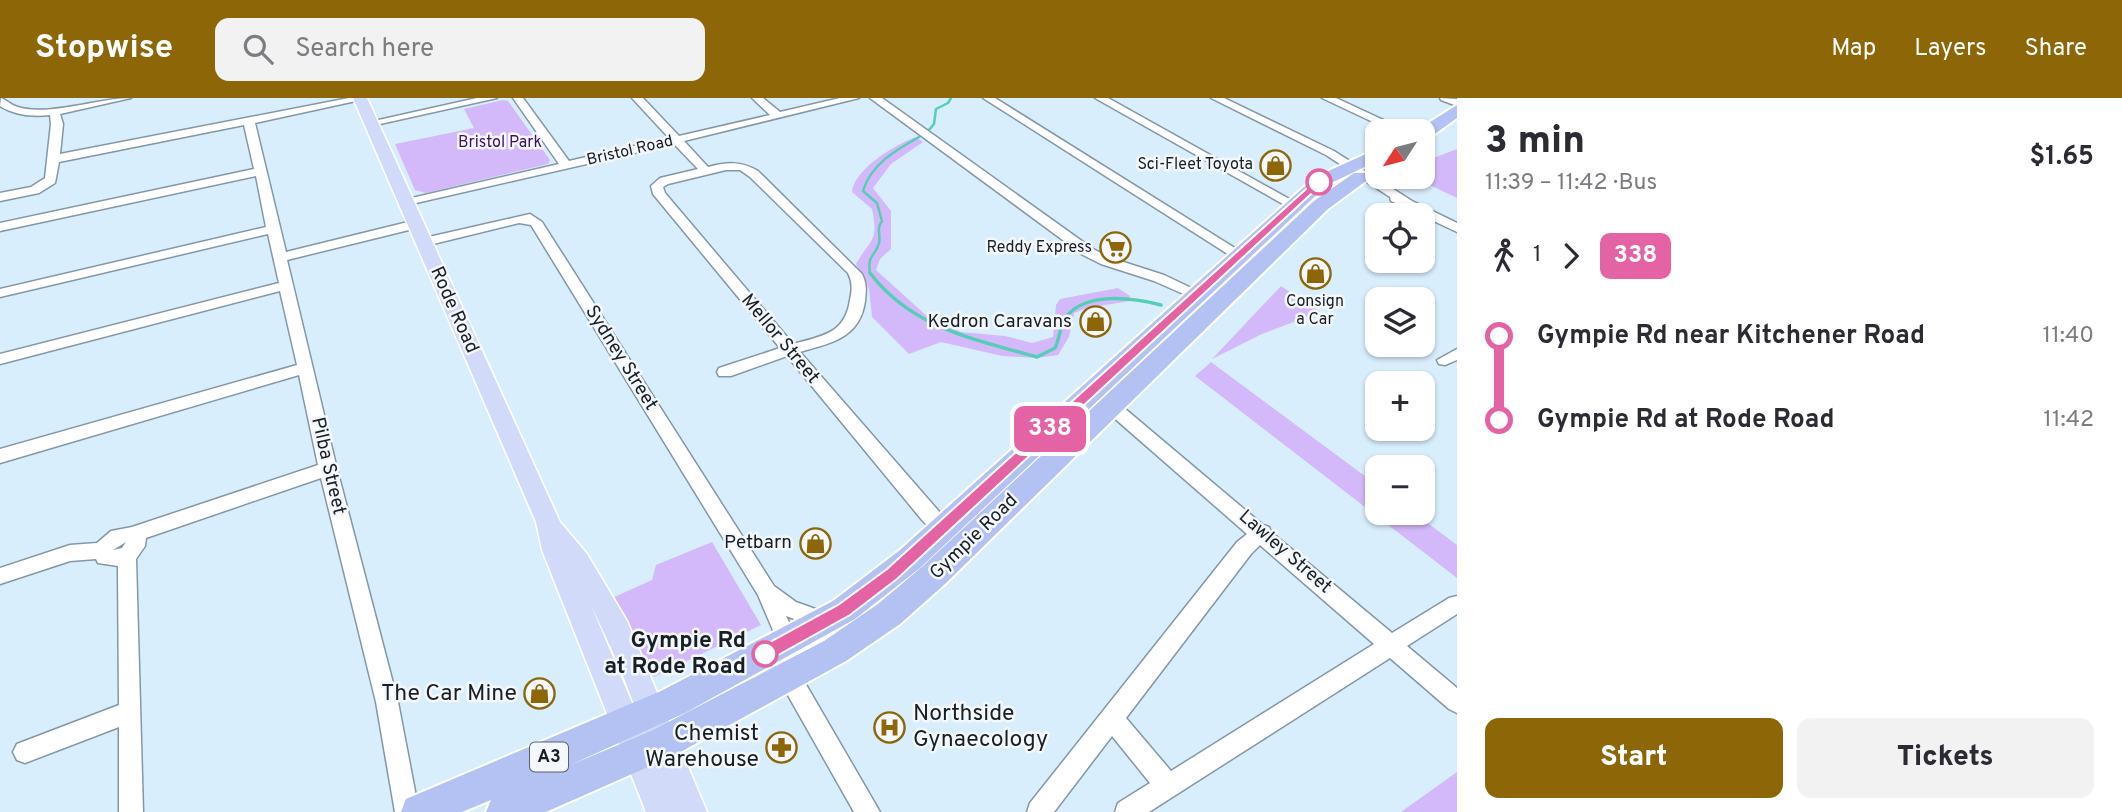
<!DOCTYPE html>
<meta charset="utf-8">
<style>
body{margin:0;font-family:Overpass,sans-serif;background:#f2f2f3;color:#2b2b33;height:100vh;display:flex;flex-direction:column;font-size:26px;white-space:nowrap}
*{box-sizing:border-box;margin:0}
p{font-size:23px;color:#7c7c81}
.icon{flex:none;width:38px;height:38px;fill:none;stroke:currentColor;stroke-width:2;stroke-linecap:round;stroke-linejoin:round}
.map{position:relative;flex:1;overflow:hidden}
.drawer{display:flex;flex-direction:column;background:#fff;width:665px}
.drawer>*{flex:none}
.badge{padding:0 14px;border-radius:10px;font-size:24px;line-height:46px}
.needle{width:46px;rotate:234deg}
.fabs{position:absolute;left:1365px;top:21px;display:grid;gap:14px}
.fabs a{display:grid;place-items:center;width:70px;height:70px;border-radius:14px;background:#fff;box-shadow:0 2px 5px #0004;font-size:35px}
.map>.badge{position:absolute;translate:-50% -50%;box-shadow:0 0 0 4px #fff}
.legs{display:flex;align-items:center;gap:10px;height:77px;padding:0 28px;font-size:23px}
.legs p{margin-inline-start:auto}
.summary{display:flex;align-items:center;justify-content:space-between;height:119px;padding:0 28px}
h1{font-size:38px;font-weight:800;line-height:52px}
.cta{display:flex;gap:14px;margin-top:auto;padding:14px 28px}
.cta a{flex:1;height:80px;border-radius:14px;background:#8c6607;color:#fff;font-size:28px;font-weight:800;line-height:80px;text-align:center}
.cta a+a{background:#f2f2f3;color:#2b2b33}
ul{padding:0 28px;list-style:none}
li{display:flex;align-items:center;gap:24px;height:84px;font-size:26px}
li i{display:grid;place-items:center;width:10px;height:100%;margin:0 9px;background:currentColor}
li i::after{content:'';width:18px;height:18px;margin:-9px;border:5px solid;border-radius:50%;background:#fff}
li p{margin-inline-start:auto}
li:first-child i{background:linear-gradient(#0000 50%,currentColor 0)}
li:last-child i{background:linear-gradient(currentColor 50%,#0000 0)}
header{display:flex;align-items:center;gap:42px;box-sizing:border-box;height:98px;padding:0 35px;background:#8c6607;color:#fff}
header strong{font-size:33px}
nav{display:flex;gap:38px;margin-inline-start:auto;font-size:24px}
.search{width:490px;height:63px;background:#f2f2f3;display:flex;align-items:center;gap:18px;box-sizing:border-box;padding:0 24px;border-radius:14px;color:#7c7c81;font-size:26px}
main{display:flex;flex:1;min-height:0}
.map>svg:first-child{display:block}
</style>
<header>
<strong>Stopwise</strong>
<div class="search"><svg class="icon" aria-label="search" viewBox="0 0 24 24"><circle cx="10" cy="10" r="6"/><path d="M15 15l6 6"/></svg>Search here</div>
<nav><a>Map</a><a>Layers</a><a>Share</a></nav>
</header>
<main>
<div class="map">
<svg width="1457" height="714" viewBox="0 0 1457 714">
<rect width="100%" height="100%" fill="#d9eefd"/>
<g fill="#d4b9fa">
<polygon points="503,2 508,3 550,62 548,66 426,95 415,92 395,46 474,30 464,11"/>
<path d="M916,39L923,44L891,66L873,90L891,113V151L880,161L876,172L928,219L961,234L1005,238L1032,245L1053,239L1056,207L1060,201L1118,190L1130,198V203L1087,210L1074,215L1069,239L1058,257L1037,260L1002,258L941,244L909,256L872,219L869,191L856,166C871,140 879,144 872,111L852,94C854,71 896,46 916,39Z"/>
<polygon points="1457,51 1457,100 1413,79 1423,79 1423,64"/>
<polygon points="1281,188 1320,214 1262,236 1212,261"/>
<polygon points="1211,264 1377,387 1377,415 1414,415 1457,447 1457,480 1195,278"/>
<polygon points="712,444 761,527 654,579 612,500 652,482 656,467"/>
<polygon points="1457,674 1457,714 1401,714"/>
</g>
<g fill="none" stroke-linecap="round" stroke-linejoin="round">
<g stroke="#56ceb5" stroke-width="2.5">
<polyline points="928,33 934,26 936,11 948,5 951,0"/>
<path d="M870,176C867,155 875,160 879,145C881,136 876,131 882,123L877,105L863,93C871,66 896,52 919,39"/>
</g>
<path stroke="#56ceb5" stroke-width="3.5" d="M870,175C912,230 973,241 1037,259L1055,250C1060,240 1060,227 1066,219C1086,193 1134,200 1161,207"/>
<defs>
<g id="minor">
<path d="M1,0C6,2 10,6 15,8C45,20 98,0 131,0L60,16L63,26L60,56L349,0L365,1L255,25L286,154L416,122L423,126L421,129L287,162L337,371L398,604L419,714H395L376,604L321,380L146,440L145,448L136,461L143,714H119V629L25,665L17,662L13,654L17,646L119,607L118,472V468L98,465L96,461L70,463L0,486V470L70,447L97,445L111,433L132,429L318,367L299,277L0,365V351L297,267L280,193L0,266V256L279,185L268,136L0,199V191L266,129L256,78L0,133V125L254,71L244,27L59,64L55,85L39,95L0,103V95L31,89L45,80L51,26L50,17C33,19 14,17 0,8ZM126,444L122,450L113,452Z"/>
<polygon points="477,0 497,0 371,28 365,25"/>
<path d="M513,0H523L569,63L669,40L632,0H643L679,38L770,17L752,0H763L780,14L840,0H859L684,43L708,69C727,64 741,63 758,73L862,176C867,186 866,193 865,203C860,240 831,245 800,254L949,425L951,430L949,435C936,440 931,431 922,422L787,258L731,278H719L717,274L719,270L780,250L653,96L651,88L660,80L698,71L674,46L403,108V102L559,66ZM726,72H740L750,79L848,175C853,185 852,192 850,202C845,236 822,238 793,246L665,95L663,89L668,86Z"/>
<polygon points="870,0 882,0 1093,151 1111,160 1164,177 1225,206 1223,209 1213,209 1154,183 1101,166 1083,157"/>
<polygon points="983,0 995,0 1246,157 1239,161 1234,160"/>
<polygon points="1095,0 1108,0 1300,107 1294,111 1290,110"/>
<polygon points="1211,0 1224,0 1334,53 1412,103 1457,125 1457,134 1391,103 1390,99 1326,57"/>
<polygon points="1322,0 1336,0 1407,33 1392,33"/>
<polygon points="1440,0 1457,1 1457,8 1441,2"/>
<polygon points="530,116 542,124 774,488 796,504 832,517 835,523 832,529 825,532 786,518 799,544 795,551 788,553 781,551 758,497 531,127 519,125 425,148 418,144 420,141"/>
<polygon points="1457,251 1457,262 1445,267 1439,266 1437,262"/>
<path d="M1111,302L1117,304L1263,427L1269,429L1271,434L1392,535L1449,500L1457,498V516L1407,548L1457,590V615L1449,611L1390,560L1149,714H1115L1118,705L1150,685L1112,638L1054,714H1027L1030,705L1237,444L1247,436L1105,312L1103,308ZM1260,447L1374,546L1171,673L1126,620L1251,456Z"/>
<polygon points="789,568 797,571 880,714 854,714 781,585 778,578 781,571"/>
</g>
<path id="major" d="M353,0H367L560,424L587,456L627,523L707,714H646L542,452L536,424ZM590,505L619,567L648,643Z"/>
<g id="highway">
<polygon points="1457,7 1457,20 1429,40 1423,41 1423,33 1416,33"/>
<polygon points="1377,51 1377,63 1327,87 920,470 855,521 685,615 568,668 651,633 824,543 878,506 923,468 1314,103 1354,75 1366,75 1369,79 1366,83 1328,111 945,486 900,526 846,563 675,657 546,714 486,714 491,702 462,714 401,714 406,701 661,593 833,503 900,452 1315,79"/>
</g>
</defs>
<use href="#minor" stroke="#8497a5" stroke-width="3"/>
<use href="#major" stroke="#fff" stroke-width="3"/>
<use href="#highway" stroke="#fff" stroke-width="4"/>
<use href="#minor" fill="#fff" fill-rule="evenodd"/>
<use href="#major" fill="#d1daf8" fill-rule="evenodd"/>
<use href="#highway" fill="#b3c1f3" fill-rule="evenodd"/>
</g>
<polygon fill="#e463a4" stroke="#fff" stroke-width="2" points="1316,82 1324,84 897,481 850,517 771,561 765,563 759,561 757,556 759,550 838,507 887,471"/>
<defs>
<symbol id="shop-ring" viewBox="-11 -11 22 22"><circle r="9.5" fill="#f4f8fc" stroke="#8c6607" stroke-width="1.5"/><path d="M-5-2.5h2.3a2.7 3.5 0 0 1 5.4 0H5L5.5 6h-11ZM-1.5-2.5h3a1.5 2.3 0 0 0-3 0Z" fill="#8c6607"/></symbol>
<symbol id="supermarket-ring" viewBox="-11 -11 22 22"><circle r="9.5" fill="#f4f8fc" stroke="#8c6607" stroke-width="1.5"/><path d="M-6-5.5h2.5l.6 2H6L4.5 2H-2.5L-4.4-4H-6ZM-1.5 3.2a1.3 1.3 0 1 0 .1 0ZM3 3.2a1.3 1.3 0 1 0 .1 0Z" fill="#8c6607"/></symbol>
<symbol id="hospital-ring" viewBox="-11 -11 22 22"><circle r="9.5" fill="#f4f8fc" stroke="#8c6607" stroke-width="1.5"/><path d="M-5-5h3v3.5h4V-5h3V5h-3V1.5h-4V5h-3Z" fill="#8c6607"/></symbol>
<symbol id="pharmacy-ring" viewBox="-11 -11 22 22"><circle r="9.5" fill="#f4f8fc" stroke="#8c6607" stroke-width="1.5"/><path d="M-2-6h4v4h4v4h-4v4h-4v-4h-4v-4h4Z" fill="#8c6607"/></symbol>
</defs>
<g fill-rule="evenodd">
<use href="#shop-ring" x="1258" y="50" width="35" height="35"/>
<use href="#supermarket-ring" x="1098" y="132" width="35" height="35"/>
<use href="#shop-ring" x="1298" y="158" width="35" height="35"/>
<use href="#shop-ring" x="1078" y="206" width="35" height="35"/>
<use href="#shop-ring" x="798" y="428" width="35" height="35"/>
<use href="#shop-ring" x="522" y="578" width="35" height="35"/>
<use href="#hospital-ring" x="872" y="612" width="35" height="35"/>
<use href="#pharmacy-ring" x="764" y="632" width="35" height="35"/>
</g>
<g fill="#fff" stroke="#e463a4" stroke-width="3.5">
<circle cx="1319" cy="84" r="12"/>
<circle cx="765" cy="556" r="12"/>
</g>
<g text-anchor="middle" dominant-baseline="central" stroke-width="5" stroke-linejoin="round" paint-order="stroke">
<g font-size="16" fill="#400e6a" stroke="#f4f8fc">
<text x="500" y="45">Bristol Park</text>
</g>
<g font-size="16" fill="#181f25" stroke="#f4f8fc">
<text transform="translate(630 53) rotate(-13)">Bristol Road</text>
</g>
<g font-size="16" fill="#181f25" stroke="#f4f8fc" text-anchor="end">
<text x="1253" y="67">Sci-Fleet Toyota</text>
<text x="1092" y="150">Reddy Express</text>
<text x="1315" y="204" text-anchor="middle">Consign<tspan x="1315" dy="18">a Car</tspan></text>
</g>
<rect fill="#f4f8fc" stroke="#5a6066" stroke-width="2" x="530" y="644.5" width="38" height="29" rx="5"/>
<g font-size="18" font-weight="bold" fill="#181f25">
<text x="549" y="659">A3</text>
</g>
<g font-size="19" fill="#181f25" stroke="#f4f8fc">
<text transform="translate(454 212) rotate(66)">Rode Road</text>
<text transform="translate(780 241) rotate(50)">Mellor Street</text>
<text transform="translate(621 260) rotate(58)">Sydney Street</text>
<text transform="translate(328 368) rotate(77)">Pilba Street</text>
<text transform="translate(974 439) rotate(-44)">Gympie Road</text>
<text transform="translate(1285 454) rotate(41)">Lawley Street</text>
</g>
<g font-size="19" fill="#181f25" stroke="#f4f8fc" text-anchor="end">
<text x="1072" y="224">Kedron Caravans</text>
<text x="792" y="445">Petbarn</text>
</g>
<g font-size="23" font-weight="bold" fill="#181f25" stroke="#f4f8fc" text-anchor="end">
<text x="746" y="543">Gympie Rd<tspan x="746" dy="26">at Rode Road</tspan></text>
</g>
<g font-size="23" fill="#181f25" stroke="#f4f8fc" text-anchor="end">
<text x="517" y="596">The Car Mine</text>
<text x="913" y="616" text-anchor="start">Northside<tspan x="913" dy="26">Gynaecology</tspan></text>
<text x="759" y="636">Chemist<tspan x="759" dy="26">Warehouse</tspan></text>
</g>
</g>
</svg>
<div class="fabs">
<a><svg class="needle" viewBox="-14 -14 28 28"><path d="M0-13l5 13h-10z" fill="#e53935"/><path d="M0 13l5-13h-10z" fill="#7c7c81"/></svg></a>
<a><svg class="icon" aria-label="locate" viewBox="0 0 24 24"><circle cx="12" cy="12" r="6"/><path d="M12 2v4M12 18v4M2 12h4M18 12h4"/></svg></a>
<a><svg class="icon" aria-label="layers" viewBox="0 0 24 24"><path d="M12 4l9 5-9 5-9-5zM3 14l9 5 9-5"/></svg></a>
<a>+</a>
<a>−</a>
</div>
<b class="badge" style="left:1050px;top:331px;background:#e463a4;color:#fff">338</b>
</div>
<section class="drawer">
<div class="summary"><div><h1>3 min</h1><p>11:39 – 11:42 · Bus</p></div><b>$1.65</b></div>
<div class="legs"><svg class="icon" aria-label="walk" viewBox="0 0 24 24"><circle cx="13" cy="4" r="2"/><path d="M13 8l-2 6 4 7M11 14l-3 7M7 12l3-4h3l4 4"/></svg>1<svg class="icon" aria-label="forward" viewBox="0 0 24 24"><path d="M9 5l7 7-7 7"/></svg><b class="badge" style="background:#e463a4;color:#fff">338</b></div>
<ul>
<li><i style="color:#e463a4"></i><b>Gympie Rd near Kitchener Road</b><p>11:40</p></li>
<li><i style="color:#e463a4"></i><b>Gympie Rd at Rode Road</b><p>11:42</p></li>
</ul>
<div class="cta"><a>Start</a><a>Tickets</a></div>
</section>
</main>
